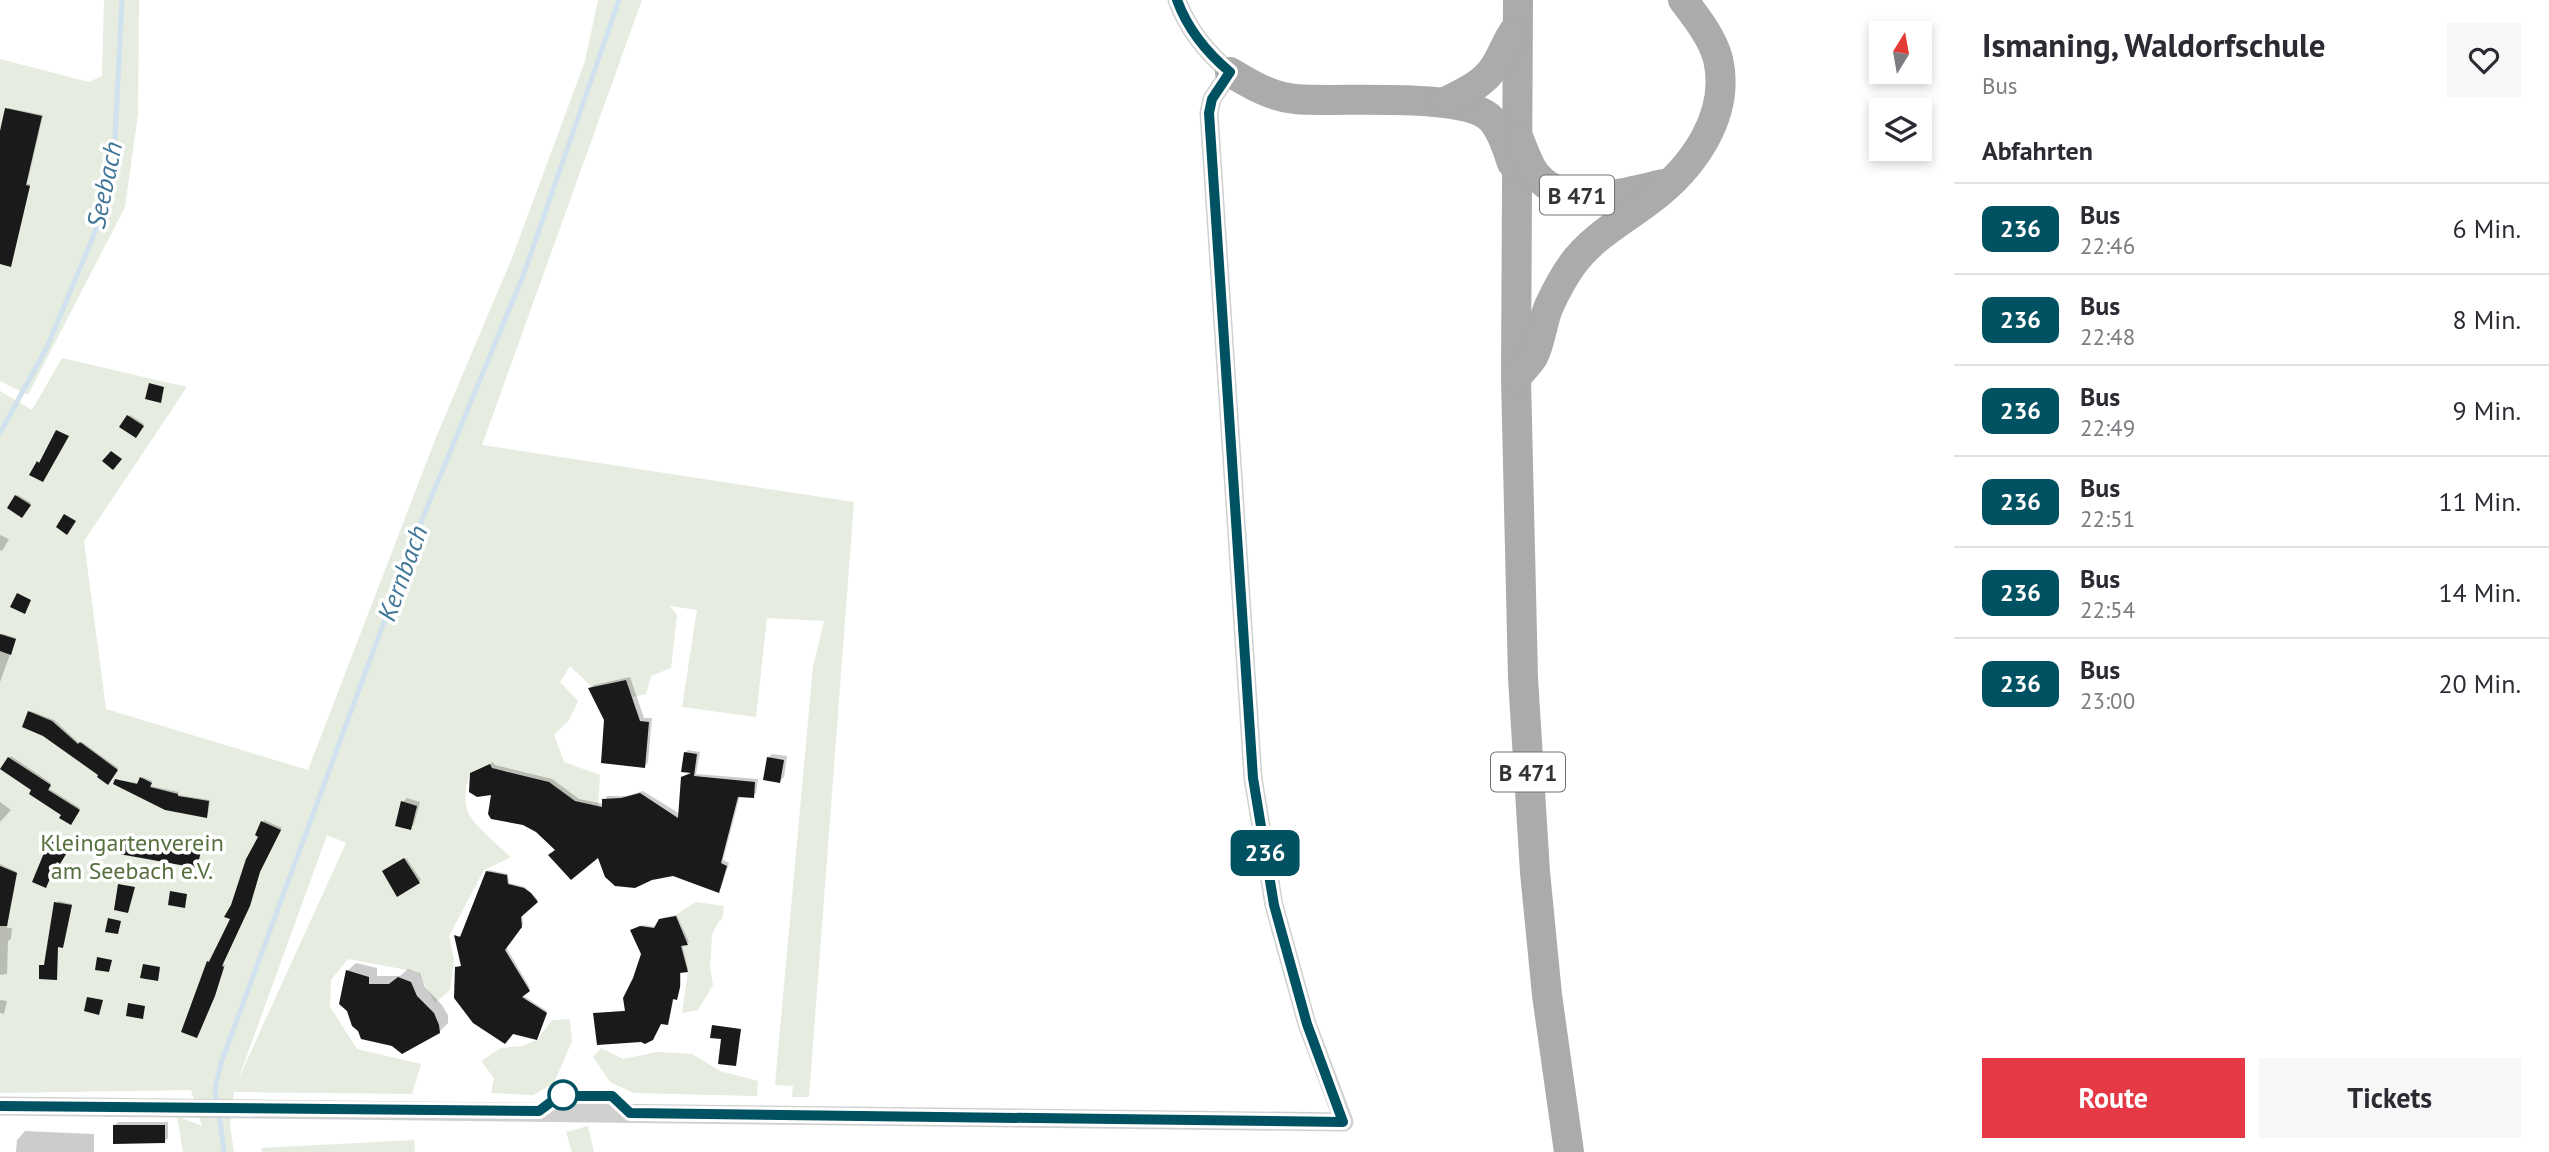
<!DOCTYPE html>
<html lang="de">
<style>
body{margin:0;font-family:"PT Sans",sans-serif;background:#f7f7f7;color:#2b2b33;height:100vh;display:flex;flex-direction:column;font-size:26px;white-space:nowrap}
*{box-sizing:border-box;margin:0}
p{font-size:23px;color:#7c7c81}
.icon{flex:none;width:38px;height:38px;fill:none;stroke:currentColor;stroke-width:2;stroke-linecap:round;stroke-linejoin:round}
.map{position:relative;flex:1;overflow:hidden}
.sheet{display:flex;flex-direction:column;background:#fff;width:595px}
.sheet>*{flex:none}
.badge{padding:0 14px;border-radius:10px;font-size:24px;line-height:46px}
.needle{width:46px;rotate:11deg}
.buttons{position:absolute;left:1869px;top:21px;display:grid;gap:14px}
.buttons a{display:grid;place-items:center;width:63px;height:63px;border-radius:0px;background:#fff;box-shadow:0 4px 10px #0003;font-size:35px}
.map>.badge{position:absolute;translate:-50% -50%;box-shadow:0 0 0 4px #fff}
h2{padding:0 28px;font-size:26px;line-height:63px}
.round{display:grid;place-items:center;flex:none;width:74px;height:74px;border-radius:0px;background:#f7f7f7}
.overview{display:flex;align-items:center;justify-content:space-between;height:119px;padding:0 28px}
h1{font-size:33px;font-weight:600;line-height:52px}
.action{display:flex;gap:14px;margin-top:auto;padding:14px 28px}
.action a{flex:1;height:80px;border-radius:0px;background:#e63946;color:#fff;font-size:28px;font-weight:600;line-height:80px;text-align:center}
.action a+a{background:#f7f7f7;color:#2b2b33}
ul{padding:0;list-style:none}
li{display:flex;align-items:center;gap:21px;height:91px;padding:0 28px;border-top:2px solid #e1e1e2}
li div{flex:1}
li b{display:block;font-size:26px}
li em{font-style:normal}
li .badge{min-width:77px;font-weight:700;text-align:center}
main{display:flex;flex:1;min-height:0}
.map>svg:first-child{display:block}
</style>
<main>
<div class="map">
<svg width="1954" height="1152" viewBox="0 0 1954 1152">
<rect width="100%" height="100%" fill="#fff"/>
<g fill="#e6ecdf" fill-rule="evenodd">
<polygon points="104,0 139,0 138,114 125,207 28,395 0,381 0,59 89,82 102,76"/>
<path d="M598,0H642L482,445L854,502L809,1097H792L793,1086L775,1085L813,667L824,621L767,618L756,717L682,707L697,610L670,606L677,615L671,668L651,676L646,694L632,697L626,680L592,687L570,666L560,682L578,701L569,720L554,735L564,762L600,775L598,806L575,801L549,782L504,770L499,782L490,764L470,773C466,784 463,801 468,812C474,826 500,847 511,857L484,870L449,936L454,960L450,990L435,1003L418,972L348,959L331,980L330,1007L357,1049L421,1064L412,1094L234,1092L230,1126L234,1152H183L177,1116L202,1126L191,1090L0,1093V391L32,410L62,358L187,387L84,541L106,709L308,770L437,435L512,258L585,61ZM327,835L346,843L238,1080Z"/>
<polygon points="696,902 724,906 722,919 718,922 712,935 710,967 713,985 698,1010 682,1013 688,972 681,946 688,944 677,914"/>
<polygon points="570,1019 572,1041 554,1083 533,1095 491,1093 494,1078 481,1061 501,1048 522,1046 537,1040 552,1020"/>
<polygon points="601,1048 623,1059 657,1052 692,1054 720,1071 758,1081 757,1096 634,1093 610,1082 593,1057"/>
<polygon points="588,1126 594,1152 572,1152 566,1132"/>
<polygon points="414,1140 415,1152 262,1152 261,1148"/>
</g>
<g fill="#0003">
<polygon points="8,108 43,115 27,184 30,184 11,265 0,262 0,135"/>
<polygon points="130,415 144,424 136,436 121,427"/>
<polygon points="18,495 31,503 24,514 16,496"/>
<polygon points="0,535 9,539 2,551 0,550"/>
<polygon points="3,634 16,638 0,682 0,642"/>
<polygon points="630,677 644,718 652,718 648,762 645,766 605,719 590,688 594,685"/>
<polygon points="31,711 54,720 80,744 82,742 118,768 108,782 30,712"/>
<polygon points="688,750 700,752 696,774 758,779 756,793 753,796 740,795 723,860 729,863 721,888 718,891 674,874 599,855 557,849 471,774 493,762 495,765 552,779 579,799 604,804 607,796 626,796 643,791 680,814 682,778 693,771 685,753"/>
<polygon points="772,754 787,756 784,777 780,781 768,758"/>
<polygon points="11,756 51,783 48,788 80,808 72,822 34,789 2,768"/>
<polygon points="143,777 152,781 150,786 179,792 178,795 210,800 208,814 206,816 117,780 139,783"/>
<polygon points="407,798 420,802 414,824 410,828 403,802"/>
<polygon points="0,802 11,810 0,822"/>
<polygon points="264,820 282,828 261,868 251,902 223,964 225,965 216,992 199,1034 208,962 232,918"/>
<polygon points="125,837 201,850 198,864 197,866 123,839"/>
<polygon points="55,840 68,849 61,860 57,860"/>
<polygon points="406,858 421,880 398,894 386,870"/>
<polygon points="0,864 17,872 10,902 0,901"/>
<polygon points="489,870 508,874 509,883 525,887 538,900 522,914 523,924 506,947 530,988 522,995 547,1011 538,1037 456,968 463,966 456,936 463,936"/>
<polygon points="58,901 72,904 64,944 58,945 56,978 41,966 46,964"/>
<polygon points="10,909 7,928 12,928 11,939 8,941 7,974 0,975 0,910"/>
<polygon points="677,915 689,942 682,944 688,969 681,971 681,984 678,997 674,997 669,1021 595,1014 626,1010 642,954 634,929 643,925 656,927 662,918"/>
<polygon points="356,963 377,968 377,976 400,976 408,969 420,973 425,987 442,1005 448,1015 448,1023 439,1032 347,971"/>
<polygon points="0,1000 7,1001 4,1014 0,1013"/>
<polygon points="118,1122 168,1122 168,1138 164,1142 114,1126"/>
<polygon points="25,1131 94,1134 94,1152 16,1152 17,1140"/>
</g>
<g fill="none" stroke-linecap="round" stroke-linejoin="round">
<g stroke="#cfe2ee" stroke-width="5">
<polyline points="0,433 47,347 103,213 100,184 115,139 122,0"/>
<polyline points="217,1104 215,1089 221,1063 421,522 523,276 619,0"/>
<polyline points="219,1113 224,1152"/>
</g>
</g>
<g fill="#1a1a1a">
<polygon points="5,108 42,116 26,185 30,186 11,267 0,264 0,131"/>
<polygon points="149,383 164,387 161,403 145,399"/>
<polygon points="127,415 144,426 136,438 119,427"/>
<polygon points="56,430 69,436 43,482 29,475 37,461 39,463"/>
<polygon points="111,451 122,459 113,470 102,461"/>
<polygon points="15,495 31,505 22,518 7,508"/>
<polygon points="64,514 76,521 67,535 56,527"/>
<polygon points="17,593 31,600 25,614 10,607"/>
<polygon points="0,634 16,639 11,655 0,651"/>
<polygon points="626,680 640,721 649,722 645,768 601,763 604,720 588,688"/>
<polygon points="28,711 52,721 78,744 80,742 118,770 108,785 97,777 98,775 43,736 22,727"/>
<polygon points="684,752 697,754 694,776 755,782 754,798 738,797 721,863 727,866 719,893 673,876 652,880 635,888 615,886 605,877 598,858 571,880 548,855 555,850 536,832 523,825 491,819 488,814 491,795 477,797 469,792 470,773 490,764 492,768 549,782 575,801 602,807 602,799 621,798 640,793 678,818 681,777 691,773 681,772"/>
<polygon points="8,757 51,785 48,790 80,810 71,825 59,818 61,815 29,794 31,790 0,769"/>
<polygon points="767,757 784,760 780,783 763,780"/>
<polygon points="140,777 152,783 150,787 178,794 178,796 209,801 207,818 165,810 113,784 115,779 137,784"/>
<polygon points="401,801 417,806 411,830 395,826"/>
<polygon points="261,821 281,830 260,872 250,906 222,966 224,967 215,996 197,1038 181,1032 207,961 209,962 230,919 224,917 231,905 246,859 258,837 255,835"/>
<polygon points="122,838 201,851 197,868 119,854"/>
<polygon points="52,841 68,851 60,864 57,862 46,888 32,882 44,853"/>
<polygon points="404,858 420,883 397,897 382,871"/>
<polygon points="0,866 17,873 7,926 0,926"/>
<polygon points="486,871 507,875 508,884 524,888 531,893 538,902 521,917 522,927 505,950 530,991 522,997 547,1013 537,1040 513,1034 505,1044 473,1023 454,998 455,967 461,966 454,935 460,937"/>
<polygon points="118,884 135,887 128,913 114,910"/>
<polygon points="170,891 187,894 185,908 168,905"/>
<polygon points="54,902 72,905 63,948 58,947 57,980 39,979 39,965 44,965"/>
<polygon points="676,916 688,945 681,946 688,972 680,973 680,987 677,1000 673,999 668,1025 661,1024 653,1040 645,1044 641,1042 597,1045 593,1013 625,1011 623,998 633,978 641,954 630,930 640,926 654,928 659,919"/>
<polygon points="108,918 121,921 118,934 105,932"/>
<polygon points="97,957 112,960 109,972 95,970"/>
<polygon points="143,964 160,967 158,981 140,978"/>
<polygon points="346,970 369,977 369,984 389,984 398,977 411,982 417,996 434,1013 439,1025 440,1033 402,1054 392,1046 361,1039 358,1031 352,1026 347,1011 339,1004"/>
<polygon points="87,997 103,1000 99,1015 84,1011"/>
<polygon points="128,1003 145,1006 143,1019 126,1016"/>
<polygon points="712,1025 741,1029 736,1066 718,1064 721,1039 710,1038"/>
<polygon points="113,1125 165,1125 165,1143 113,1144"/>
</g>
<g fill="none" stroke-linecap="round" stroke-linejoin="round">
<path stroke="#d0d0d0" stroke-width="19" d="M0,1106L1344,1122L1307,1024L1274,905L1253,778L1209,113L1212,99L1230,72C1206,52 1188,30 1177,0"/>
<g stroke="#ababab" stroke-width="30">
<polyline points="1518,0 1516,378 1523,678 1535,872 1547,995 1569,1152"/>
<path d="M1230,72C1250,84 1271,97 1295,99C1335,103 1466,91 1491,119C1502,130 1507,149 1512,163"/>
<path d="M1445,102C1463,93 1484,84 1495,66C1503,54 1506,42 1514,31"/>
<path d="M1519,139C1523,149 1527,160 1532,169C1559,212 1623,194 1663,184"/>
<path d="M1516,378C1521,371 1528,365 1533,357C1541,342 1542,322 1549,306C1555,293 1564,276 1572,265C1592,237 1624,220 1650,200C1693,168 1731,115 1718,59C1712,37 1696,17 1683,0"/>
</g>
</g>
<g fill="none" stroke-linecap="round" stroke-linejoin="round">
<defs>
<path id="line" d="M0,1106L539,1111L559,1096H612L630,1113L1343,1122L1307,1024L1274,905L1253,778L1209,113L1212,99L1230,72C1206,52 1188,30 1177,0"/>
</defs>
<use href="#line" stroke="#fff" stroke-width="16"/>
<use href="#line" stroke="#005262" stroke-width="10"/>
</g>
<circle fill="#fff" stroke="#005262" stroke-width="3.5" cx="563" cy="1095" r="14"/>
<g text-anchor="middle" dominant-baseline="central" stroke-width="7" stroke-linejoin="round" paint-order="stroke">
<g fill="#fff" stroke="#707070" stroke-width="2">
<rect x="1540" y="175.5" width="74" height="39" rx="5"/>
<rect x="1491" y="752.5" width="74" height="39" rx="5"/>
</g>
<g font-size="23" font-weight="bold" fill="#333">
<text x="1577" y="195">B 471</text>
<text x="1528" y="772">B 471</text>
</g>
<g font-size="24" fill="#56703f" stroke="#fff">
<text x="132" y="842">Kleingartenverein<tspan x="132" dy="28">am Seebach e.V.</tspan></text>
</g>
<g font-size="26" font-style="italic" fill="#3f7597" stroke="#fff">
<text transform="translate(104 185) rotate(-78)">Seebach</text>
<text transform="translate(402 573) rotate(-70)">Kernbach</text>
</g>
</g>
</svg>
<div class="buttons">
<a><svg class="needle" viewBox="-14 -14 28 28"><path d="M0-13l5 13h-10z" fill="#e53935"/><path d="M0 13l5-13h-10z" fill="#7c7c81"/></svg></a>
<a><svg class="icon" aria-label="layers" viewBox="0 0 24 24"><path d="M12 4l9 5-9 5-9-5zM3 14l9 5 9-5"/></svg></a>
</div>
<b class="badge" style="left:1265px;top:853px;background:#005262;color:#fff">236</b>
</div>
<section class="sheet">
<div class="overview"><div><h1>Ismaning, Waldorfschule</h1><p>Bus</p></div><a class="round"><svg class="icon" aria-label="heart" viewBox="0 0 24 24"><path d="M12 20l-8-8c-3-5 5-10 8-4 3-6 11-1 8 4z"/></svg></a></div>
<h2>Abfahrten</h2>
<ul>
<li><span class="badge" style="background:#005262;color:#fff">236</span><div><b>Bus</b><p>22:46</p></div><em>6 Min.</em></li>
<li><span class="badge" style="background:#005262;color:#fff">236</span><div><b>Bus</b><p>22:48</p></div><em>8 Min.</em></li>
<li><span class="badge" style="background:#005262;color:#fff">236</span><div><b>Bus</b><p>22:49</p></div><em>9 Min.</em></li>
<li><span class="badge" style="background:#005262;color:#fff">236</span><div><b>Bus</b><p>22:51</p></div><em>11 Min.</em></li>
<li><span class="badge" style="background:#005262;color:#fff">236</span><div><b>Bus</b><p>22:54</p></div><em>14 Min.</em></li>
<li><span class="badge" style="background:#005262;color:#fff">236</span><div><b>Bus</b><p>23:00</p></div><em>20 Min.</em></li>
</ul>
<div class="action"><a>Route</a><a>Tickets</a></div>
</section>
</main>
